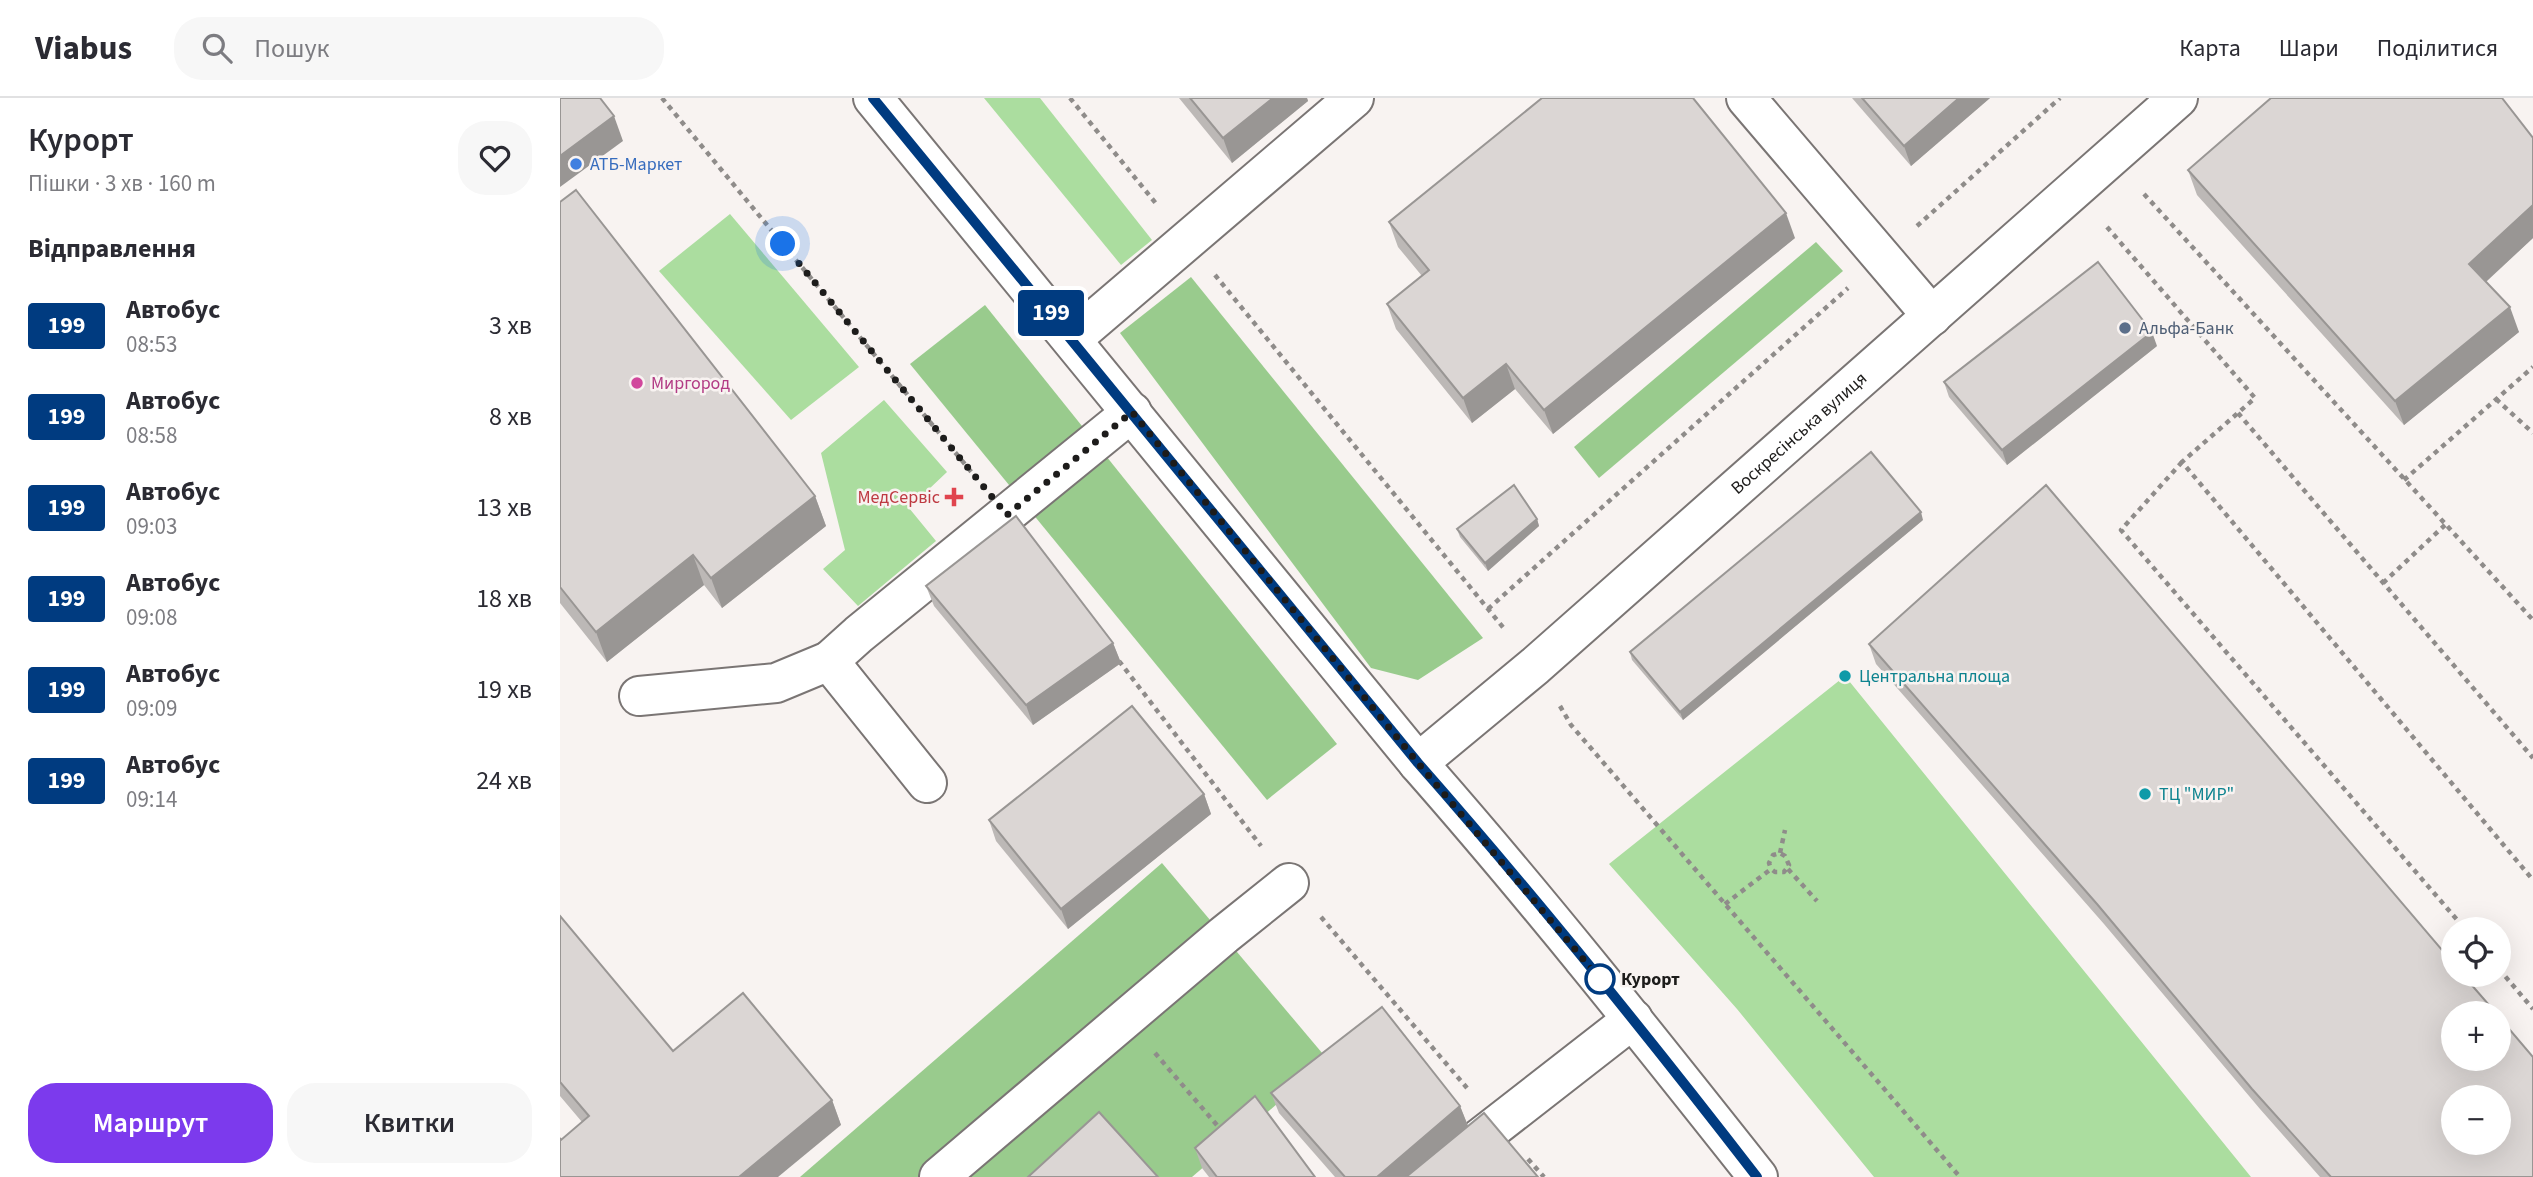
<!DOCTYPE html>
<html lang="uk">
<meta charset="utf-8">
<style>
body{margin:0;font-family:"Source Sans 3",sans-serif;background:#f7f7f7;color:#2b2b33;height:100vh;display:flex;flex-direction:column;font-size:26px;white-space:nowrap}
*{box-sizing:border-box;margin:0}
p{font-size:23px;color:#7c7c81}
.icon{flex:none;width:38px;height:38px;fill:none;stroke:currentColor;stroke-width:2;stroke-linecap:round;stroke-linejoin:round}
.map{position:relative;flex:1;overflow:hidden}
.sheet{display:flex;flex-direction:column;background:#fff;width:560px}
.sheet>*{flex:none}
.badge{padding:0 14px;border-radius:5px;font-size:24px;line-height:46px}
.fabs{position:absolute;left:1881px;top:819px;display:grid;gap:14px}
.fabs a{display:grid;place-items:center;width:70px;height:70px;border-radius:50%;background:#fff;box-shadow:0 7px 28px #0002;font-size:35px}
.you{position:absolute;width:35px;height:35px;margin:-18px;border:5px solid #fff;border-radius:50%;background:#1a73e8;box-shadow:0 0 0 10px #1a73e833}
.map>.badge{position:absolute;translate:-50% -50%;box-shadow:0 0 0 4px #fff}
h2{padding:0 28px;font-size:26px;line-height:63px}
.round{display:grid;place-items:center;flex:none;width:74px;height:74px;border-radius:28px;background:#f7f7f7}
.summary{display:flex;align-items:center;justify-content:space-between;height:119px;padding:0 28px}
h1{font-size:33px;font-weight:600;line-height:52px}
.primary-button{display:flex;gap:14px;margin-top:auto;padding:14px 28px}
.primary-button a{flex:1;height:80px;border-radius:28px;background:#7c3aed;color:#fff;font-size:28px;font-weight:600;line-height:80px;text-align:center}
.primary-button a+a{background:#f7f7f7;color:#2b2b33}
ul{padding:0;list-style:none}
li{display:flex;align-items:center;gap:21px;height:91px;padding:0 28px}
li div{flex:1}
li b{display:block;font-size:26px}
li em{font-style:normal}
li .badge{min-width:77px;font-weight:700;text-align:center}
header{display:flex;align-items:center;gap:42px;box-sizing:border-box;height:98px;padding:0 35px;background:#fff;border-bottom:2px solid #e1e1e2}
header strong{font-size:33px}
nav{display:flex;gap:38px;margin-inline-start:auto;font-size:24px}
.search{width:490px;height:63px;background:#f7f7f7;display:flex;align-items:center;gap:18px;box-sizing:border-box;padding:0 24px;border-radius:28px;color:#7c7c81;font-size:26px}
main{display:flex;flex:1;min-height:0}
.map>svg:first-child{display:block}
</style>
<header>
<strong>Viabus</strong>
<div class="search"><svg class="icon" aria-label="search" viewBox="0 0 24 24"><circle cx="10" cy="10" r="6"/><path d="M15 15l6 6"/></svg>Пошук</div>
<nav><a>Карта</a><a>Шари</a><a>Поділитися</a></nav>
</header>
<main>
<section class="sheet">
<div class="summary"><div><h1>Курорт</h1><p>Пішки · 3 хв · 160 m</p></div><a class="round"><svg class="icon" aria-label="heart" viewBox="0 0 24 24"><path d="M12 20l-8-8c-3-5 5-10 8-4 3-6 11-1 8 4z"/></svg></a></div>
<h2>Відправлення</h2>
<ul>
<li><span class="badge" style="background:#003b80;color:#fff">199</span><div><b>Автобус</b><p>08:53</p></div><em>3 хв</em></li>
<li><span class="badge" style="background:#003b80;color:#fff">199</span><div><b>Автобус</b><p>08:58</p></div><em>8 хв</em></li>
<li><span class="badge" style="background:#003b80;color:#fff">199</span><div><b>Автобус</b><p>09:03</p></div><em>13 хв</em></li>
<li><span class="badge" style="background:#003b80;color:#fff">199</span><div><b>Автобус</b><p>09:08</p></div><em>18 хв</em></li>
<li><span class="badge" style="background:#003b80;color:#fff">199</span><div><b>Автобус</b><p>09:09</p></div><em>19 хв</em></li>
<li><span class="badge" style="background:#003b80;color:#fff">199</span><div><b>Автобус</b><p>09:14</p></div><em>24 хв</em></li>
</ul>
<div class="primary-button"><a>Маршрут</a><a>Квитки</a></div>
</section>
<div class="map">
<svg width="1973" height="1079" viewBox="0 0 1973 1079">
<rect width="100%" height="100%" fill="#f8f3f1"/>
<g fill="#abdd9f">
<polygon points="424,0 480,0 592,142 561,167"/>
<polygon points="170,116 299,269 231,322 99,173"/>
<polygon points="324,302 387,374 349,410 376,443 298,508 263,471 285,452 261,355"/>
<polygon points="1285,578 1691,1079 1314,1079 1177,911 1049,766"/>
</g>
<g fill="#99cb8d">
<polygon points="1256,144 1283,173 1039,380 1014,349"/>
<polygon points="631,179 923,540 858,582 811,570 560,235"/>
<polygon points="425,207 777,646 707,702 350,266"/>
<polygon points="602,765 768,962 632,1079 240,1079"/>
</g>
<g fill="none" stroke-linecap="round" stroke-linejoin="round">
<defs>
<g id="minor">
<path d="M313,0L858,665C976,799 1087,939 1198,1079"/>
<polyline points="1186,0 1372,218"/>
<polyline points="512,241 794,0"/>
<polyline points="79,598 216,585 269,563"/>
<path id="s1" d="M858,665L975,568L1618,0"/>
<polyline points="367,685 269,563 299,536 572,314"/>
<polyline points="379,1079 664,837 729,785"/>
<polyline points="870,1079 1073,921"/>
</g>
</defs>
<use href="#minor" stroke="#7a7574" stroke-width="42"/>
<g stroke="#8f8c8a" stroke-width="4.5" stroke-dasharray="5 5" stroke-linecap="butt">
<polyline points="102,0 418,382"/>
<polyline points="510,0 598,108"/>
<polyline points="1584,96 1973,522"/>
<polyline points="1357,128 1500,0"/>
<polyline points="1547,129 1695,300 1622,364 1973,782"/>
<polyline points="655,177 946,533"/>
<polyline points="1936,301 1973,335"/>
<polyline points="1678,315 1973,660"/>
<polyline points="1622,364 1561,432 1905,831"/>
<polyline points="1844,382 1973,269"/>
<polyline points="1823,485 1885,427"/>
<polyline points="928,511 1288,190"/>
<polyline points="559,563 701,748"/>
<polyline points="1000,608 1011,627 1400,1079"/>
<polyline points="1220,755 1225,732"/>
<polyline points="1228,771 1257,803"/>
<polyline points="1165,806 1211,771 1215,774 1224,774 1229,767 1225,758 1220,755 1213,757 1209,765 1211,771"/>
<polyline points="761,819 907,990"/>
<polyline points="1939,871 1973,911"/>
<polyline points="595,955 662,1033"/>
<polyline points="968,1061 984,1079"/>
</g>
<use href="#minor" stroke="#fff" stroke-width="38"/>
</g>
<g fill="#bcb8b6">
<polygon points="619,0 747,0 748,3 672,65"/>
<polygon points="1292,0 1430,0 1351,68"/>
<polygon points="1628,72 1973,140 1926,184 1959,234 1844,327 1637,97"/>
<polygon points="0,104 255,398 266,428 162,510 144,487 47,564 0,505"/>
<polygon points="829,124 1235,140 993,336 955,291 912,325 836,231 827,206 862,178 838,149"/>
<polygon points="1597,248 1447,367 1389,299 1384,284"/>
<polygon points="977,421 979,428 928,473 900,439 897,431"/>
<polygon points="1363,422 1123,622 1072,562 1070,554"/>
<polygon points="366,488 553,545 561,565 473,627 374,508"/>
<polygon points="1309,546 1973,1079 1760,1079 1700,1011 1544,826 1316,566"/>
<polygon points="644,696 651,716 508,831 436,743 429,722"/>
<polygon points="0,818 113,953 272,1002 281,1027 1,1042 22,1024 0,998"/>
<polygon points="711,995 900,1008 908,1028 978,1079 775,1079 719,1015"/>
<polygon points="635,1050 755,1079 649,1079 642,1070"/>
</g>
<g fill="#999694">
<polygon points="713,0 747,0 748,3 672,65 663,40"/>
<polygon points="1399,0 1430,0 1351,68 1344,48"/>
<polygon points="54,18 63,43 0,89 0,58"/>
<polygon points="1973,107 1973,140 1918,191 1909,166"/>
<polygon points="1226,115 1235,140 993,336 984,312"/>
<polygon points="1950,209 1959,234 1844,327 1835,303"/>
<polygon points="1592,234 1597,248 1447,367 1442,352"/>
<polygon points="946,266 955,291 912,325 903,300"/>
<polygon points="255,398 266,428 162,510 151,480"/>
<polygon points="1361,414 1363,422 1123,622 1120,614"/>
<polygon points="977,421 979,428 928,473 925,465"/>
<polygon points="133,457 144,487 47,564 36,534"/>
<polygon points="553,545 561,565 473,627 466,607"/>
<polygon points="644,696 651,716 508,831 501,811"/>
<polygon points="272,1002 281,1027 218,1079 179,1079"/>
<polygon points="900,1008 908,1028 848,1079 817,1079"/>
</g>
<g fill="#dbd6d4" stroke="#999694" stroke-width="2" fill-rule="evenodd">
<polygon points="0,0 40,0 54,18 0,58"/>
<polygon points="630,0 713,0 663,40"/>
<polygon points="982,0 1133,0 1226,115 984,312 946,266 903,300 827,206 869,172 829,124"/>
<polygon points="1302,0 1399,0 1344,48"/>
<polygon points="1711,0 1942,0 1973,40 1973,107 1909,166 1950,209 1835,303 1628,72"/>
<polygon points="16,92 255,398 151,480 133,457 36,534 0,489 0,104"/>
<polygon points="1538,164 1592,234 1442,352 1384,284"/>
<polygon points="1311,354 1361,414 1120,614 1070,554"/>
<polygon points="954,387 977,421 925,465 897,431"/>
<path d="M1486,387L1894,866V877H1903L1936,915H1894V961H1939V919L1973,959V1079H1771L1692,991L1537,806L1309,546ZM1894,999H1939V1045H1894Z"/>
<polygon points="456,418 553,545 466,607 366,488"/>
<polygon points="572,608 644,696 501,811 429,722"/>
<polygon points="0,818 113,953 183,895 272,1002 179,1079 0,1079 0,1040 1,1042 29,1018 0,984"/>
<polygon points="822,909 900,1008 817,1079 785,1079 711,995"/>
<polygon points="695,998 755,1079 657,1079 635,1050"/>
<polygon points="539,1014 598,1079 468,1079"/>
<polygon points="924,1015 978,1079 846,1079"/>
</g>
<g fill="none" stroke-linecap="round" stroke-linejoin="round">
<defs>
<path id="line" d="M313,0L858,665C976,799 1088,938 1197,1079"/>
</defs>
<use href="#line" stroke="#fff" stroke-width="16"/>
<use href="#line" stroke="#003b80" stroke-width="10"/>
<polyline stroke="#1d1c1b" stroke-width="7" stroke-dasharray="0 12.6" points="223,146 447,417 572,314 858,665 1040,881"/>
</g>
<circle fill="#3f7fe0" stroke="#f8f3f1" stroke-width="2.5" cx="16" cy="66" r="7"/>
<circle fill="#5c6f8a" stroke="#f8f3f1" stroke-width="2.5" cx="1565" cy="230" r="7"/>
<circle fill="#d1479c" stroke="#f8f3f1" stroke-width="2.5" cx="77" cy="285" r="7"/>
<path fill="#e0444e" stroke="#f8f3f1" stroke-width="2.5" d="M390.5 388.5h7v7h7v7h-7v7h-7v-7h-7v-7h7z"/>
<g fill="#0f9aa8" stroke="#f8f3f1" stroke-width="2.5">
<circle cx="1285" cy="578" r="7"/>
<circle cx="1585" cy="696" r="7"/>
</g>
<circle fill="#fff" stroke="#003b80" stroke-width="3.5" cx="1040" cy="881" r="14"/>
<g text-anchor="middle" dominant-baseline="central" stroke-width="5" stroke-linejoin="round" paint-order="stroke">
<g font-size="18" fill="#366cbe" stroke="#f8f3f1" text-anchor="start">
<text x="30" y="66">АТБ-Маркет</text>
</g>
<g font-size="18" fill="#4e5e75" stroke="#f8f3f1" text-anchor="start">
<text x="1579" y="230">Альфа-Банк</text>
</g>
<g font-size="18" fill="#b23c85" stroke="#f8f3f1" text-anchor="start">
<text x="91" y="285">Миргород</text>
</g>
<g font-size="18" fill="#1d1c1b" stroke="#f8f3f1">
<text stroke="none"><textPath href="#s1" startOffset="504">Воскресінська вулиця</textPath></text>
</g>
<g font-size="18" fill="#be3a42" stroke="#f8f3f1" text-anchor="end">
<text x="380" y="399">МедСервіс</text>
</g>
<g font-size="18" fill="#0d838f" stroke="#f8f3f1" text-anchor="start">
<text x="1299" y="578">Центральна площа</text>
<text x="1599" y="696">ТЦ "МИР"</text>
</g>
<g font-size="18" font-weight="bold" fill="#1d1c1b" stroke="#f8f3f1" text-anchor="start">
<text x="1061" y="881">Курорт</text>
</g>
</g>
</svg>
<div class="fabs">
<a><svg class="icon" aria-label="locate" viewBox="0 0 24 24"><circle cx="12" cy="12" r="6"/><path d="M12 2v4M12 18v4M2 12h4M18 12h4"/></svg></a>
<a>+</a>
<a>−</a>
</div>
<div class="you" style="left:223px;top:146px"></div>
<b class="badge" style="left:491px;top:215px;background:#003b80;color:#fff">199</b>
</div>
</main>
